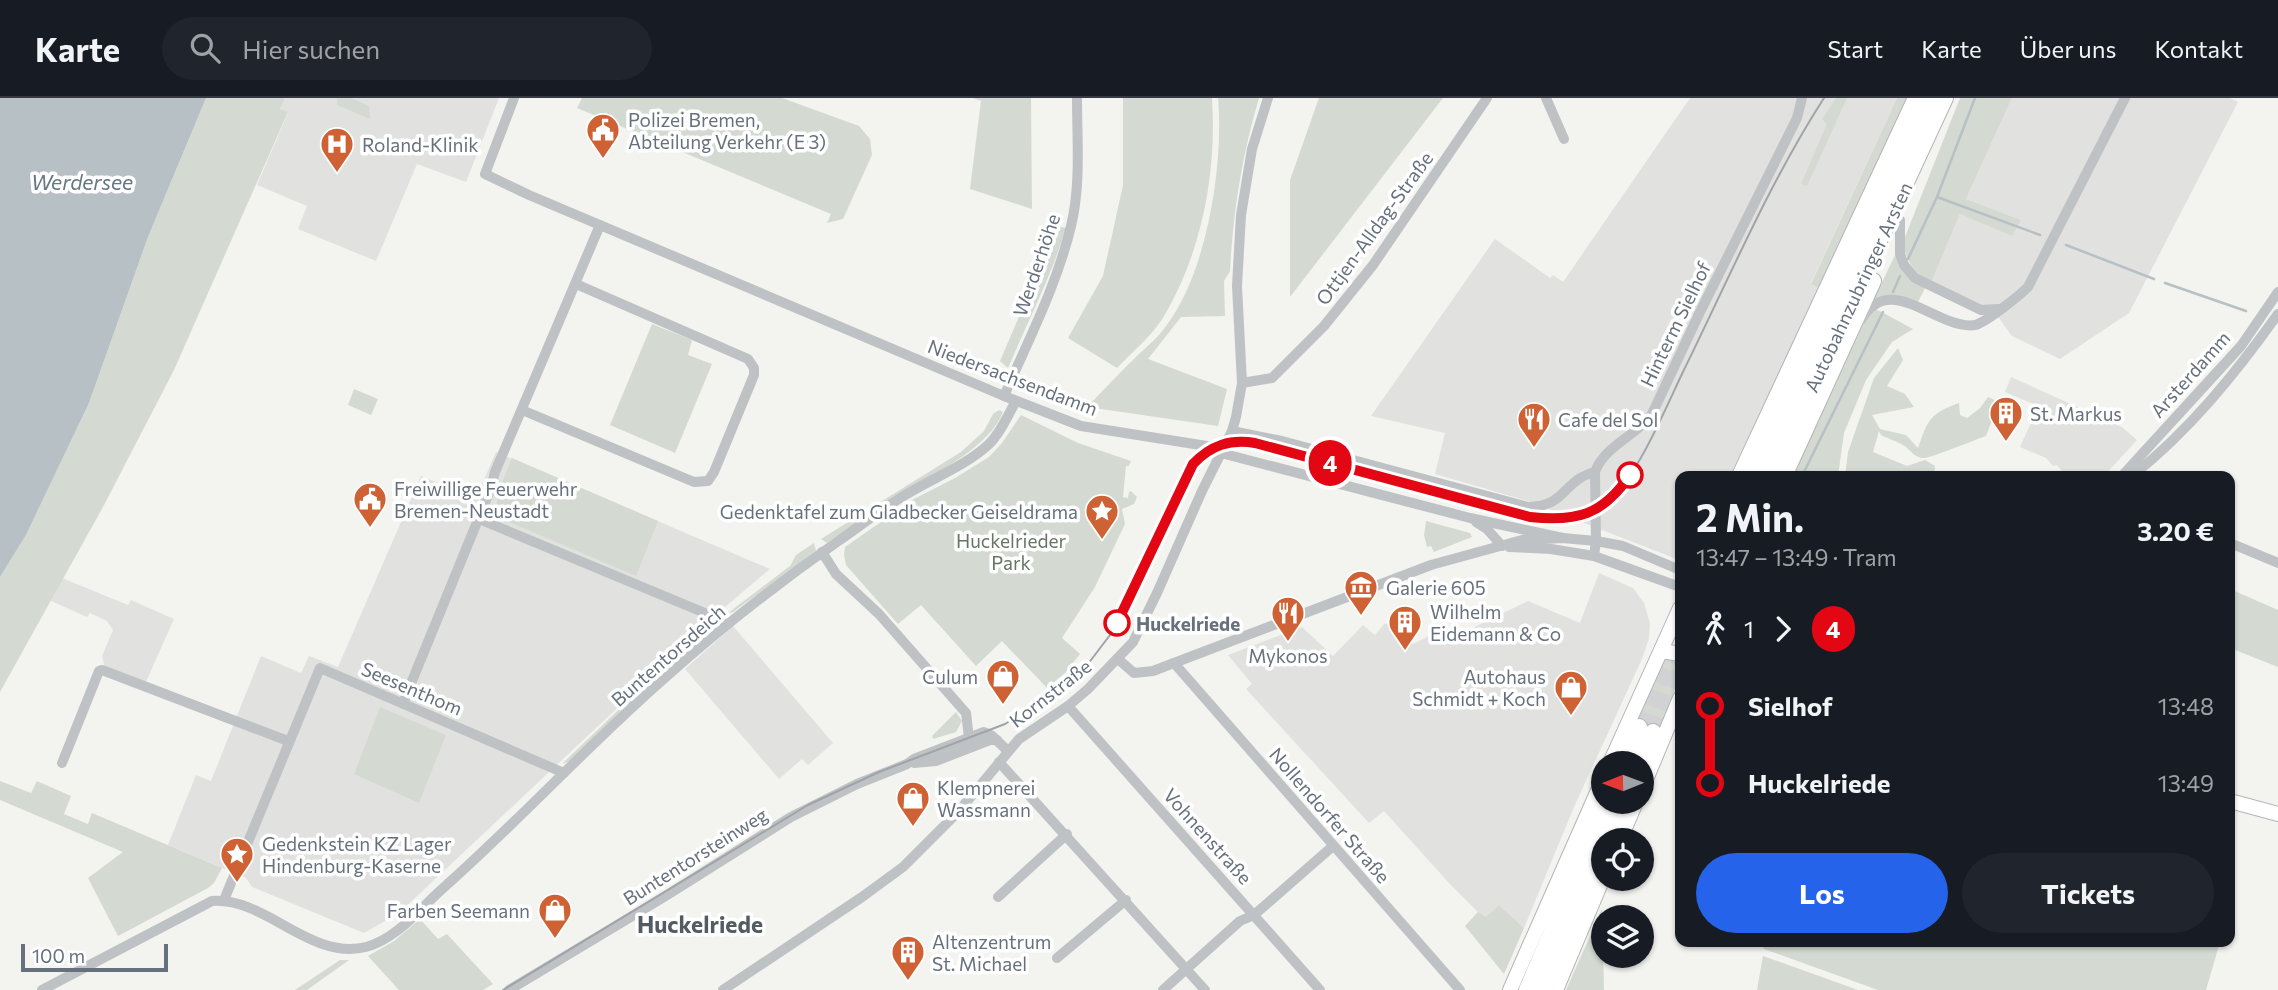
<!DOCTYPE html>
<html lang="de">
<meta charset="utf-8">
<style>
body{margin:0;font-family:Commissioner,sans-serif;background:#20242c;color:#f1f3f6;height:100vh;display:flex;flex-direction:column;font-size:26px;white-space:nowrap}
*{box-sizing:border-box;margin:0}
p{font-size:23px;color:#9ea1a6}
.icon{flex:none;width:38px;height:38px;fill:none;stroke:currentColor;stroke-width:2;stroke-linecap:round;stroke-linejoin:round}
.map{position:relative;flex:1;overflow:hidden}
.sheet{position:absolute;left:1675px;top:373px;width:560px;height:476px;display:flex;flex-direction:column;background:#171b24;border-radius:14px;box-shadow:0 2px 5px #0004}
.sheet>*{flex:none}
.badge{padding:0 14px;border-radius:23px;font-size:24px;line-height:46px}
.needle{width:46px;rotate:269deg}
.buttons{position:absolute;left:1591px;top:653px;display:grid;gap:14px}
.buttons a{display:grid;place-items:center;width:63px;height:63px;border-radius:50%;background:#171b24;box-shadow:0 2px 5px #0004;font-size:35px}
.scale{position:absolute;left:21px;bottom:18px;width:147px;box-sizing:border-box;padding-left:7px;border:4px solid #66717d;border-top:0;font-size:19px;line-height:24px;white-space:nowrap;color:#66717d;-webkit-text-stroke:5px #fff;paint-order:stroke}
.map>.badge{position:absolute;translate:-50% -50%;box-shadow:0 0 0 4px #fff}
.legs{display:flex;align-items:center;gap:10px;height:77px;padding:0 21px;font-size:23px}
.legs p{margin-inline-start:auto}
.summary{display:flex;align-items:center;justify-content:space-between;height:119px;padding:0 21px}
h1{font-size:38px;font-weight:700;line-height:52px}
.action{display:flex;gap:14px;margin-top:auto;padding:14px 21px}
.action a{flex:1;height:80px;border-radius:42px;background:#2563eb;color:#fff;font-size:28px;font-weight:700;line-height:80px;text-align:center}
.action a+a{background:#20242c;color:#f1f3f6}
ul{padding:0 21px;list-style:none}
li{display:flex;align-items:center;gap:24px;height:77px;font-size:26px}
li i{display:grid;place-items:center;width:10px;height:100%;margin:0 9px;background:currentColor}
li i::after{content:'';width:18px;height:18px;margin:-9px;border:5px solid;border-radius:50%;background:#171b24}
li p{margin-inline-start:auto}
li:first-child i{background:linear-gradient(#0000 50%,currentColor 0)}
li:last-child i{background:linear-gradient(currentColor 50%,#0000 0)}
header{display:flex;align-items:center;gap:42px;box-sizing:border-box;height:98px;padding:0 35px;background:#171b24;border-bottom:2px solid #363941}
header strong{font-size:33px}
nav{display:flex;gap:38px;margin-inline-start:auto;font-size:24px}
.search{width:490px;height:63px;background:#20242c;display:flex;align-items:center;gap:18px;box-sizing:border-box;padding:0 24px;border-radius:38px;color:#9ea1a6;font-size:26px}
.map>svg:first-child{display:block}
</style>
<header>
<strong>Karte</strong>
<div class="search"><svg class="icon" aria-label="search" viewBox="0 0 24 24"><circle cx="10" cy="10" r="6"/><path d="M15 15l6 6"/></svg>Hier suchen</div>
<nav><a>Start</a><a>Karte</a><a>Über uns</a><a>Kontakt</a></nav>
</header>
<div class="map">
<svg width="2278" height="892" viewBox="0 0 2278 892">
<rect width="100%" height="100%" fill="#f3f3f0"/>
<g fill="#e1e2e0">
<polygon points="285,0 499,0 466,84 417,66 376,163 298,131 307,108 257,87 288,15 280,11"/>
<polygon points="1690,0 1897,0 1811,185 1819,190 1730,378 1680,378 1679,462 1528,403 1435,376 1445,335 1371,318 1495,141 1550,180 1553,177 1563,184"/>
<polygon points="2012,0 2230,0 2238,4 2129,215 2060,261 2012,238 1991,209 1986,209 1931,185 1960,116 2020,122 1966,101"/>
<polygon points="2011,279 2122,329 2137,342 2104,378 2066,378 2057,367 2053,368 2046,360 2020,349 2034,318 2036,307 2005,294"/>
<polygon points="496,354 770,471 719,514 706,530 645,584 399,815 364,835 252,789 246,780 168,747 196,677 211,683 261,558 301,575 309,558 338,569 421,378 476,400"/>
<polygon points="1599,475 1633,490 1644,505 1650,525 1649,540 1642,561 1574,709 1524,830 1499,807 1486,820 1478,814 1449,785 1384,713 1369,725 1246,591 1252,586 1228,557 1302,529 1333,558 1363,527 1375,537 1385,525 1413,546 1429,538 1435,529 1450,537 1464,534 1528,503 1580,525"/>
<polygon points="62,480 128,507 131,502 174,521 145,586 105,570 102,558 113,532 107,523 90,515 87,519 51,503"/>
<polygon points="733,528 833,645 808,667 802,661 779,681 685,571"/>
</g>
<g fill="#d4dad1">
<polygon points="206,0 285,0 280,11 288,14 174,272 103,409 0,594 0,479 26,437 89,305 148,139"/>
<polygon points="337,0 351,0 369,8 370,21 337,7"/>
<polygon points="582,0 782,0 859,28 870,41 872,57 843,121 827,125 831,116 577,10"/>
<polygon points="973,0 1031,0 1032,111 970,91 981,3"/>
<path d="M1123,0H1212C1217,74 1202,154 1164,218C1153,237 1132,254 1117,270L1068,240L1103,178L1123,87Z"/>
<path d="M1218,0H1259C1242,57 1233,114 1230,173L1224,183L1225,218L1181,219L1148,261L1227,291L1218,328L1087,309C1103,292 1119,276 1136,259C1146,249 1158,240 1166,228C1207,175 1224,66 1218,0Z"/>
<polygon points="1319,0 1443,0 1290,199 1290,82"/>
<polygon points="1836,0 1847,0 1807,88 1801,86 1827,26 1822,21"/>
<polygon points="1897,0 1909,0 1819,190 1811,186"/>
<path d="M1960,0H2012L1966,101L2021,122L2012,138L1960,116L1931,185C1914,175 1906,163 1903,144Z"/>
<path d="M1058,128L1066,130C1051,179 1028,223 1008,270L1000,263Z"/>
<path d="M1895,157L1925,190L1918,204C1902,196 1890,199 1873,203Z"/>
<polygon points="1876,211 1913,231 1892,244 1866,282 1844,335 1838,378 1793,378 1867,218"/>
<polygon points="652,226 692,242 688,257 712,266 675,355 610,327"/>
<path d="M1898,250L1903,262L1887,288L1905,296L1914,309L1872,317L1880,331L1906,337L1918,350C1928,322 1929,316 1959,305L1960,317L1967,320L1980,310L1988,299L1999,304L1986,338C1977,341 1928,361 1924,360C1915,360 1912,354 1906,349C1899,344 1889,341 1881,337L1879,333L1873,354L1907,368L1925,362L1935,368L1934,378H1845L1848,354L1874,280Z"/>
<polygon points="354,291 378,301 371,317 348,307"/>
<path d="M999,312L1003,314C990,348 939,373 909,392C882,410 855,427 827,445L821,441L961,354L984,333L993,316Z"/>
<polygon points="1021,317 1078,345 1131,363 1129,368 1126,368 1123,399 1128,400 1129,394 1131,393 1137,399 1134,406 1122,411 1125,426 1095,489 1062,540 1080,556 1065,575 1047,590 1002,543 976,568 921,507 898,526 846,467 844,457 845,449 914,401 955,380 989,359 1002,345"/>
<polygon points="512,360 658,423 636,478 502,421 496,415 498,395"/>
<polygon points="1426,423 1470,435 1472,439 1434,454 1431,448 1427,449 1424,437"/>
<polygon points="814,445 816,453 733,514 728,515 790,468 796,457"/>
<polygon points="2230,491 2278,512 2278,569 2230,550"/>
<polygon points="708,531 702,541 570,663 562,666 635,596"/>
<path d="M1668,560L1680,565C1680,586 1665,613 1659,636L1635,625L1664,563Z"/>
<polygon points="380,609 446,637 419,705 354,676"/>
<polygon points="956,614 962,623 956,634 933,641 932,638"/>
<polygon points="0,683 31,695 37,683 71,698 64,716 88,726 92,715 222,770 214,785 208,790 118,838 88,780 123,754 0,702"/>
<polygon points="1499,807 1524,830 1504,876 1465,828 1478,814 1486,819"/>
<polygon points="1602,811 1604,892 1566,892"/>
<polygon points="420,821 438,841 447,836 493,886 483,892 399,892 368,858 394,843"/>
<polygon points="1761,844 2220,844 2206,892 1878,892 1764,851"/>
<polygon points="1763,858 1858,892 1757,892"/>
<polygon points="340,862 349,862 307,892 295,892"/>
</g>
<polygon fill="#b7c0c5" points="0,0 206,0 148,139 89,305 26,437 0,479"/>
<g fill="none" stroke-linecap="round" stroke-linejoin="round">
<g stroke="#b7c0c5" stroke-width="2.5">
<polyline points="1937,99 2040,137"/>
<polyline points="2066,147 2154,181"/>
<polyline points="1908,161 1937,99 1975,0"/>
<polyline points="2165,185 2246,213"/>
<polyline points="1893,194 1900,178"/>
<polyline points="1802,378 1883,214"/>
</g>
<g stroke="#d0d2d3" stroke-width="16" stroke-dasharray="16 8" stroke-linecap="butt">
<polyline points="1639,629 1680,540"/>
<polyline points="1653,634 1680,574"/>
</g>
<defs>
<g id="major">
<polyline points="1662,553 1680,556"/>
<polyline points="1610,665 1680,510"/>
<polyline points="1642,691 1680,600"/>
<polyline points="2230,703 2278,716"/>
<polyline points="1620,742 1636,704"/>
<polyline points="1510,892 1603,681"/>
<polyline points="1556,892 1603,780"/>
</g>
<g id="highway">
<polyline points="1740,378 1916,0"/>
<polyline points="1755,378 1930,0"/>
<polyline points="1770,378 1945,0"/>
<polyline points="1784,378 1873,183"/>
<polyline points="1624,665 1639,629"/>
<polyline points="1639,665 1653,634"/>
<polyline points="1605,742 1622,704"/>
<polyline points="1527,892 1607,704"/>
<polyline points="1541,892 1603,746"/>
</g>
</defs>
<use href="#major" stroke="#b2b5b8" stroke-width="16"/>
<use href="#highway" stroke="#b2b4b7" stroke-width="18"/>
<g stroke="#bfc2c4" stroke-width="10">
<polyline points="514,0 485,76 529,97 1004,298 1081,328 1213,349 1221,355 1470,420 1563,440"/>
<polyline points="1546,0 1564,41"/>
<polyline points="1900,122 1900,156 1904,167 1915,180 1981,212 1998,211"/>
<path d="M1861,222C1890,171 1938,233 1975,227C1985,225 2019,198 2028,189L2125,0"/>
<polyline points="1242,285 1272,280 1324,228 1373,167 1487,0"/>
<path d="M1004,298C1028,243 1057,187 1071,128C1081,88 1077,42 1077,0"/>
<polyline points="522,312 694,384 708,383 714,374 754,277 754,270 748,261 576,186"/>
<path d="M1232,333L1282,343L1528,409C1568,408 1562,382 1595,374"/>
<polyline points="2122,378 2241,248 2278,194"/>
<path d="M2132,378C2189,333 2236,275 2278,216"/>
<polyline points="479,421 729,525"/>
<polyline points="1476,424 1487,431 1502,448"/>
<polyline points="2230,445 2278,465"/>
<polyline points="1509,449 1551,451 1594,458 1680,489"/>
<polyline points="822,454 836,476 879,516 966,615 969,640"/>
<path d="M1594,458L1596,443L1595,374C1604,348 1636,338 1652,316L1700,214L1797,20L1802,0"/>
<polyline points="1118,561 1134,575 1153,573 1431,467 1522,442 1563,440 1596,443 1623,448 1680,472"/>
<polyline points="1174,565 1460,892"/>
<polyline points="403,605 491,390 495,374 600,127"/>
<polyline points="1068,608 1320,892"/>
<polyline points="999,664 1205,892"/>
<polyline points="62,665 99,573 102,572 288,643"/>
<polyline points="914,665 936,663 990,642 997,642"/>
<polyline points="998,799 1067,736"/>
<polyline points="224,802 320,570 564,675"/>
<polyline points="1057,860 1126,802"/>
<path d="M42,892L212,803C266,799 310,863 366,849C396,841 419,812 441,792C519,723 589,646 667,578C721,530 778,485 837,444C860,428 883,410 907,396C933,380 965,368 988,347C1000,336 1008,317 1016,303"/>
<polyline points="509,892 664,799 791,719 857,686 907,666 914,661 984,634 991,637 1008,653"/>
<polyline points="723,892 862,799 903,769 958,714 1019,641 1068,608 1088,591 1133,544 1157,495 1202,393 1232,333 1236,319 1242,285 1237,188 1241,117 1252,51 1268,0"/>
<polyline points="1163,892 1240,823 1254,817 1333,748"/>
</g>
<use href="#major" stroke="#fff" stroke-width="14"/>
<use href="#highway" stroke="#fff" stroke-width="16"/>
<path stroke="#a0a4a9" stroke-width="2" d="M503,892L808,707L879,674L1005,626L1048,601L1088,566L1113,533L1186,377C1202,351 1225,340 1255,345L1530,419C1557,422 1588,422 1610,402C1637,378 1665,312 1681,278C1727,185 1768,87 1824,0"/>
</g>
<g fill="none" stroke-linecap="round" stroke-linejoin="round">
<defs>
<path id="line-1" d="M1117,525L1193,366C1211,347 1230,341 1255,345L1530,419C1577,424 1603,417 1630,377"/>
</defs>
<use href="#line-1" stroke="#fff" stroke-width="16"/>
<use href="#line-1" stroke="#e30613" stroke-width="10"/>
</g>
<defs>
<symbol id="civic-pin" viewBox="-11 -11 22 30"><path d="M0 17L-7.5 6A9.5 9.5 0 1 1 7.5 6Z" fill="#cf6234" stroke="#fff"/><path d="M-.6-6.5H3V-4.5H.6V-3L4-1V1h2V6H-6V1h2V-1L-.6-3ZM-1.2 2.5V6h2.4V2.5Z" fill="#fff"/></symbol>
<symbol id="hospital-pin" viewBox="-11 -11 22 30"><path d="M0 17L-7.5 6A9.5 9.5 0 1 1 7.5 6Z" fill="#cf6234" stroke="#fff"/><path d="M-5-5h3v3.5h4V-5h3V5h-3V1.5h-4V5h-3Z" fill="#fff"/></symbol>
<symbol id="building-pin" viewBox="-11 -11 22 30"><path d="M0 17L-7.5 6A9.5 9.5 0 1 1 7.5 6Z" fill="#cf6234" stroke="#fff"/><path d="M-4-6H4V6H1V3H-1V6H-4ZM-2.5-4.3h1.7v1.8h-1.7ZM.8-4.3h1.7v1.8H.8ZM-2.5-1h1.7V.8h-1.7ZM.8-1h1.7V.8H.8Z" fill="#fff"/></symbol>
<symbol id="restaurant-pin" viewBox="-11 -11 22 30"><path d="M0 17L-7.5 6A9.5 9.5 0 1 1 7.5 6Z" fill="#cf6234" stroke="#fff"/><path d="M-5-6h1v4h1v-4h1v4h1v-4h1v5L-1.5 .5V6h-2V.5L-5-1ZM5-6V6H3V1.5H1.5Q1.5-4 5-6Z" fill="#fff"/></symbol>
<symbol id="sight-pin" viewBox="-11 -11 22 30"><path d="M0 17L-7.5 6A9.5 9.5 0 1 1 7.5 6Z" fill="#cf6234" stroke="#fff"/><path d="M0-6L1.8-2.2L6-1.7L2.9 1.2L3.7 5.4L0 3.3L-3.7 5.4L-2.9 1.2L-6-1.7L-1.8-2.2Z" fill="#fff"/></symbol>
<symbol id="museum-pin" viewBox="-11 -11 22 30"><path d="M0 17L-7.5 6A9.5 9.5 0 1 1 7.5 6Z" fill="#cf6234" stroke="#fff"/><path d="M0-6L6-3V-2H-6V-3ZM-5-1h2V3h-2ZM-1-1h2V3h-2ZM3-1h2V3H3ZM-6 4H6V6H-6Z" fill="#fff"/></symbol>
<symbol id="shop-pin" viewBox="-11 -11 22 30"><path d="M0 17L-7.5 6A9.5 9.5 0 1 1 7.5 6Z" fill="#cf6234" stroke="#fff"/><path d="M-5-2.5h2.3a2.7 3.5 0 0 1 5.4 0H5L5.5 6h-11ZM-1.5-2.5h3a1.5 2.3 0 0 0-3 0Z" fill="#fff"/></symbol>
</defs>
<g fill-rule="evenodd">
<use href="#civic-pin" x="584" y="13" width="38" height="52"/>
<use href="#hospital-pin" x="318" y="27" width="38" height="52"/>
<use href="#building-pin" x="1987" y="296" width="38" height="52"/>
<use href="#restaurant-pin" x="1515" y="302" width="38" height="52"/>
<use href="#civic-pin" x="351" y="382" width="38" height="52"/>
<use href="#sight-pin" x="1083" y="394" width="38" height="52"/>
<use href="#museum-pin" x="1342" y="470" width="38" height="52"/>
<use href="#restaurant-pin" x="1269" y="496" width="38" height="52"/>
<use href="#building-pin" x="1386" y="505" width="38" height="52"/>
<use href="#shop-pin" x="984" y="559" width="38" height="52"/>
<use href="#shop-pin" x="1552" y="570" width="38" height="52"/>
<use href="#shop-pin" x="894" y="681" width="38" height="52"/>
<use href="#sight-pin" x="218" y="737" width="38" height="52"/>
<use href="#shop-pin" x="536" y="793" width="38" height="52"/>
<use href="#building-pin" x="889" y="835" width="38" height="52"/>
</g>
<g fill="#fff" stroke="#e30613" stroke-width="3.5">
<circle cx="1630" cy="377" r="12"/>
<circle cx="1117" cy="525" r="12"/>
</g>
<g text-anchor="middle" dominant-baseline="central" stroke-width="7" stroke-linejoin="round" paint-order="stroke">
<g font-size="19" fill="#66717d" stroke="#fff" text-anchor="start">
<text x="628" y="21">Polizei Bremen,<tspan x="628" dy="22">Abteilung Verkehr (E 3)</tspan></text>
<text x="362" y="46">Roland-Klinik</text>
<text x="2030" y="315">St. Markus</text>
<text x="1558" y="321">Cafe del Sol</text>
<text x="394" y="390">Freiwillige Feuerwehr<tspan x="394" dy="22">Bremen-Neustadt</tspan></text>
<text x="1078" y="413" text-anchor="end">Gedenktafel zum Gladbecker Geiseldrama</text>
<text x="1386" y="489">Galerie 605</text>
<text x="1430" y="513">Wilhelm<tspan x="1430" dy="22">Eidemann &amp; Co</tspan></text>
<text x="1288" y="557" text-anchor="middle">Mykonos</text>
<text x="978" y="578" text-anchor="end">Culum</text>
<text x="1546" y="578" text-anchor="end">Autohaus<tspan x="1546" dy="22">Schmidt + Koch</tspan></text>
<text x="937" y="689">Klempnerei<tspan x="937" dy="22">Wassmann</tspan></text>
<text x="262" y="745">Gedenkstein KZ Lager<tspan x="262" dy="22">Hindenburg-Kaserne</tspan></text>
<text x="530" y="812" text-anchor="end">Farben Seemann</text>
<text x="932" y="843">Altenzentrum<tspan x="932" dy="22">St. Michael</tspan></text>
</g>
<g font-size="19" fill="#66717d" stroke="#fff">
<text transform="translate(1374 130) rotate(-54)">Ottjen-Alldag-Straße</text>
<text transform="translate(1036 167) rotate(-71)">Werderhöhe</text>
<text transform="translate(1858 189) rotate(-65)">Autobahnzubringer Arsten</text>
<text transform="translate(1675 226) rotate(-64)">Hinterm Sielhof</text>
<text transform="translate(2190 276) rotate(-48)">Arsterdamm</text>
<text transform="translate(1013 279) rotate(21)">Niedersachsendamm</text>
<text transform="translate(668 557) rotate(-41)">Buntentorsdeich</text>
<text transform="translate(412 590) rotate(23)">Seesenthom</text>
<text transform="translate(1050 595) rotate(-38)">Kornstraße</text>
<text transform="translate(1330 717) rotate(49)">Nollendorfer Straße</text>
<text transform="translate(1208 738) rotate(48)">Vohnenstraße</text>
<text transform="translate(695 758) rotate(-32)">Buntentorsteinweg</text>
</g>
<g font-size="19" fill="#667564" stroke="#fff">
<text x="1011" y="442">Huckelrieder<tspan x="1011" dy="22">Park</tspan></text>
</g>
<g font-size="19" font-weight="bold" fill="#66717d" stroke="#fff" text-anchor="start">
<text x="1136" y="525">Huckelriede</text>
</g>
<g font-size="21" font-style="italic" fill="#667982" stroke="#fff">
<text x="82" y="83">Werdersee</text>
</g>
<g font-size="23" font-weight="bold" fill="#535b63" stroke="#fff">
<text x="700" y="826">Huckelriede</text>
</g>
</g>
</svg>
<div class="buttons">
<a><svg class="needle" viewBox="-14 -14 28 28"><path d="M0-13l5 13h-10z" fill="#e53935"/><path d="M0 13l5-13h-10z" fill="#9ea1a6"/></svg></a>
<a><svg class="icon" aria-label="locate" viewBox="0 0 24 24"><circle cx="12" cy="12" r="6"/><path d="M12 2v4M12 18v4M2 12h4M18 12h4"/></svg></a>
<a><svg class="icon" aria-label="layers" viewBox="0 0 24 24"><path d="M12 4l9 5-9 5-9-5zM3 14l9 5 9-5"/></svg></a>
</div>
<div class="scale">100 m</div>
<b class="badge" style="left:1330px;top:365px;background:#e30613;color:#fff">4</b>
<section class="sheet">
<div class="summary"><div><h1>2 Min.</h1><p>13:47 – 13:49 · Tram</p></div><b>3.20 €</b></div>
<div class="legs"><svg class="icon" aria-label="walk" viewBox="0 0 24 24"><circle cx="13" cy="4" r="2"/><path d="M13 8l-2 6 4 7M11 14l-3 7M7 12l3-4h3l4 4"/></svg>1<svg class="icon" aria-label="forward" viewBox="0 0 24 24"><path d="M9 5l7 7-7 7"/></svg><b class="badge" style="background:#e30613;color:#fff">4</b></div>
<ul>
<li><i style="color:#e30613"></i><b>Sielhof</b><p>13:48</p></li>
<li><i style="color:#e30613"></i><b>Huckelriede</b><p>13:49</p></li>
</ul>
<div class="action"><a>Los</a><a>Tickets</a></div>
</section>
</div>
